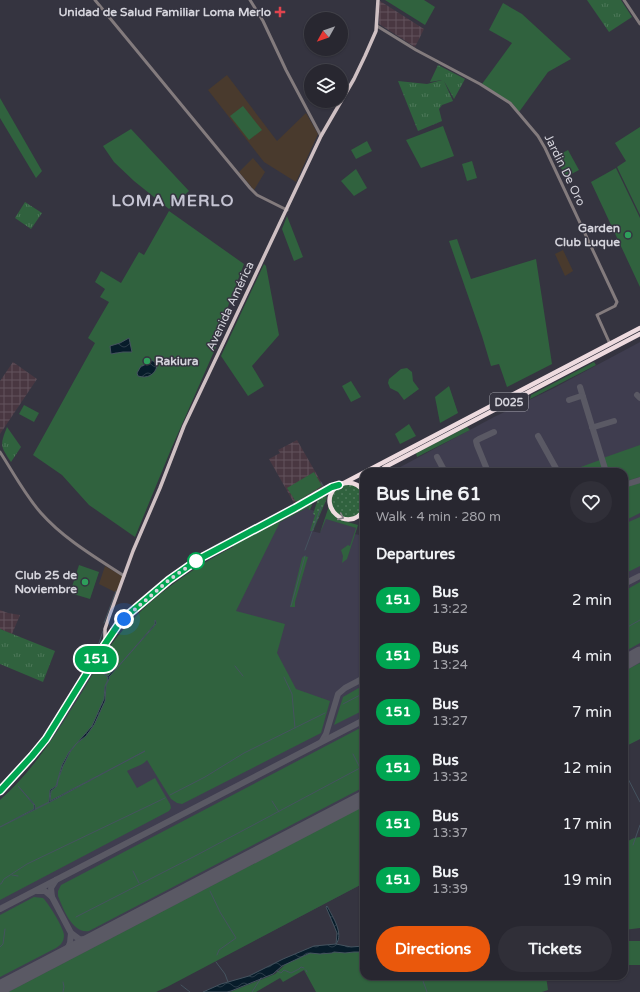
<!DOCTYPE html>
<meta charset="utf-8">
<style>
body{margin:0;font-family:"Varela Round",sans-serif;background:#302f38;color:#f1f3f6;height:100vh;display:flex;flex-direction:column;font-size:15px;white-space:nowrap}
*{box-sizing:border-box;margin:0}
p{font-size:13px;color:#a5a5ab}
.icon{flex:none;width:22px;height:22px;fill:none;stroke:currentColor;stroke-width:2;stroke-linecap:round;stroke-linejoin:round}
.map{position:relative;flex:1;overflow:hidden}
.sheet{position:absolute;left:360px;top:468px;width:268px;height:512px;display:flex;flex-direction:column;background:#282730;border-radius:12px;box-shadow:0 1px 3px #0004,0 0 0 1px #44444c}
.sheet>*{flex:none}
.badge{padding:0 8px;border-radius:13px;font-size:14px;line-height:26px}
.needle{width:26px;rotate:230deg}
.controls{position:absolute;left:304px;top:12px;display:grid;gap:8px}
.controls a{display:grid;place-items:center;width:44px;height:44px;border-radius:50%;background:#282730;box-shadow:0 1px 3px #0004,0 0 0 1px #44444c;font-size:20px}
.you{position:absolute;width:20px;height:20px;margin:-10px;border:3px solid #fff;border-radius:50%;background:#1a73e8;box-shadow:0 0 0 6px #1a73e833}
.map>.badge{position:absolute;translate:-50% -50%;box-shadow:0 0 0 2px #fff}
h2{padding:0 16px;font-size:15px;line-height:36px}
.round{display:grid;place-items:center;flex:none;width:42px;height:42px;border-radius:21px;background:#302f38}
.summary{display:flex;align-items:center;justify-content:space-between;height:68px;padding:0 16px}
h1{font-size:19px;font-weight:700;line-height:30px}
.cta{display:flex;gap:8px;margin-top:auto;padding:8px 16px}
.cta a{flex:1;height:46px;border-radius:24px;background:#ea580c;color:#fff;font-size:16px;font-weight:700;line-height:46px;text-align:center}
.cta a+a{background:#302f38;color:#f1f3f6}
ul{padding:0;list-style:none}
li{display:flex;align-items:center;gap:12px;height:56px;padding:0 16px}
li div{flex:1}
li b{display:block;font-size:15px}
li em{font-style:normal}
li .badge{min-width:44px;font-weight:700;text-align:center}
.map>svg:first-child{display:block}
</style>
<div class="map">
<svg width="640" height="992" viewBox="0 0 640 992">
<defs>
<pattern id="industrial-grid" width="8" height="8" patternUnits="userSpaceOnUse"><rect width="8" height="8" fill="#493741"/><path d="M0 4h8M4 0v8" fill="none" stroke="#62535c"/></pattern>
<pattern id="park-tufts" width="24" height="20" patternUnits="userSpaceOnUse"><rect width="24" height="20" fill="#30623e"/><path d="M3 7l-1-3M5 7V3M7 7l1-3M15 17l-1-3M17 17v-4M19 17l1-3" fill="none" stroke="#4d7859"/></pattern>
<pattern id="garden-dots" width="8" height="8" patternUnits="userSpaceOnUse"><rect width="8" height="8" fill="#30623e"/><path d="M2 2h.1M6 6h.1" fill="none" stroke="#4d7859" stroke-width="1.8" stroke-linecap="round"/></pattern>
<pattern id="water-waves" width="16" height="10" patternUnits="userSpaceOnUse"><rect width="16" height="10" fill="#071c2a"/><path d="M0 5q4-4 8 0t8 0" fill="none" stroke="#2a3c48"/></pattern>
</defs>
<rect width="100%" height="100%" fill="#353440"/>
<g fill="#3f3d4f">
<polygon points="640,342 640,739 624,747 624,472 391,472 494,417 554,388"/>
<polygon points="309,507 308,509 315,511 315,515 311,531 320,533 325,518 357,528 355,534 364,536 364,883 156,992 0,992 0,800 18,783 42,754 106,652 124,629 137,615 167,589 203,563"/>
</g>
<g fill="url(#industrial-grid)">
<polygon points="380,1 424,29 415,47 379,24 379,4"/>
<polygon points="13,362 37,379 0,434 0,381"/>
<polygon points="297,440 324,487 294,503 269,459 280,453 278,450"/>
<polygon points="0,610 8,613 20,615 12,634 0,629"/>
</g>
<g fill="#493a2d">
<polygon points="227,75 277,141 306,113 318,134 296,182 264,162 208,90"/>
<polygon points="253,158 265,172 254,190 239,172"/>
<polygon points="563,250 573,271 565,276 555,254"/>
<polygon points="105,566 124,577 117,593 99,584"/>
</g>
<g fill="#30623e">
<polygon points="385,0 424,0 435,7 425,25"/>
<polygon points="503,3 522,14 571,59 548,72 519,112 512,103 482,84 512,43 489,30"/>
<polygon points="0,98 42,171 36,178 0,118"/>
<polygon points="243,106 262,130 249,140 230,116"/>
<polygon points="443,126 454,156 421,168 406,140"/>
<polygon points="640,127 640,215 617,167 626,161 615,143"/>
<polygon points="131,129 189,191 169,209 134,181 114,162 103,146"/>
<polygon points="367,141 372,151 356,159 351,150"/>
<polygon points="568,150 579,170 566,177 555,157"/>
<polygon points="472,161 477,178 467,181 462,164"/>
<polygon points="616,168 640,218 640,287 591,182"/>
<polygon points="356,169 367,188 354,196 341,181"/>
<polygon points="169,211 244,264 213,346 216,347 172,447 135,537 89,505 62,475 33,455 95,343 88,338 109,302 100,297 105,289 95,282 101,271 121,283 139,252 144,255"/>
<polygon points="287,216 303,257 294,261 282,229"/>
<polygon points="457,239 471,279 536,259 552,364 507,387 499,364 491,366 482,336 449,241"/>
<polygon points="264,264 266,266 279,335 252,366 264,386 248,396 221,356"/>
<polygon points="594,362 596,365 530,399 531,395"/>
<polygon points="407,368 412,372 413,381 419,389 404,400 398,392 390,388 388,383 389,379 401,369"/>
<polygon points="351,381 361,397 351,402 342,386"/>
<polygon points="449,386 458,413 440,423 435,397"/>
<polygon points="24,405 39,413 34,422 19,414"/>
<polygon points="409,424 416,436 400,444 395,434"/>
<polygon points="467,427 470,430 417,457 416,453"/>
<polygon points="640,445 640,477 624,482 624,472 607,472 603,458"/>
<polygon points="600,460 604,472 567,472"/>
<polygon points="314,472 322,486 296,502 287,488"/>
<polygon points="640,482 640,513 624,521 624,487"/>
<path d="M311,501L312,505L310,510L308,509L309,507L280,522L236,611L285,624L277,653L296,689L330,701L321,733L182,804L177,803L171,799L147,760C142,766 134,767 127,771L137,788L155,778L170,804L171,808L169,811L0,900V800C36,768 59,729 84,689C93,674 101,659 111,645C143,602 187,571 233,547L231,543Z"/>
<polygon points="329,506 344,521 358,525 347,559 342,563 343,556 341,550 348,545 350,546 356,528 326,519 320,533"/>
<polygon points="640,517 640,566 624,574 624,524"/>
<polygon points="304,556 308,557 295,602 295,607 290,607 302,558"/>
<polygon points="79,565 99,572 90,599 70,593"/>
<polygon points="640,582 640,643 624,652 624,591"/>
<polygon points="640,663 640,739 624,747 624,671"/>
<polygon points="364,685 364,710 334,725 343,697"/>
<path d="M364,726V787L89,931C72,934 63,908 58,896V891L61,885Z"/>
<polygon points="364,806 364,883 167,987 156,992 8,992"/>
<polygon points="640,837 640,928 624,930 624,843 634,838"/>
<path d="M34,897L43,898C49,904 63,927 64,935C64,941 61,945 56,948L0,977V915Z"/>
<rect x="624" y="941" width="16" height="24"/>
<polygon points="311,951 364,951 364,976 546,976 548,990 542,992 316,992 304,970 283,982 280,978 256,992 230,992 275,974 288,962"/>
</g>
<g fill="url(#park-tufts)">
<polygon points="587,0 621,0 632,17 609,32"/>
<polygon points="438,65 465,79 454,99 444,81 453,101 442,105 439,109 442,121 418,131 398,81 427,84 442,80 430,82"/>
<polygon points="25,202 42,213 31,229 15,218"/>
<path d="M7,427L21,447L11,462C0,446 0,445 7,427Z"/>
<polygon points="0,629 55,651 43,682 0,664"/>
</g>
<g fill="url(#garden-dots)">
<circle cx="348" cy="501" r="17"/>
<polygon points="323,496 326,496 327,498 313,531 310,531 315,515 313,514 318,499"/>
</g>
<g fill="url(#water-waves)" stroke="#45535f">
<polygon points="129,338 132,352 123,352 111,354 110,346 120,343"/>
<path d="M148,361C153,360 155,361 157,366C155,375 147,379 138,376L137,373L141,366L147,364Z"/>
<polygon points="155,620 156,622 156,624 109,677 109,679 106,685 105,701 94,725 86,736 76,744 70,752 63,766 58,780 57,786 51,791 50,801 145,751 50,802 0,827 34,809 34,805 18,786 35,805 35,809 49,802 50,790 56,786 62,765 69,752 92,726 104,699 105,686 108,680 107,676 98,670 99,666 100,670 108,676 114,669 104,660 105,658 116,669 155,624"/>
<path d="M327,906C333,917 344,934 336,944L351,947L364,946V952H354L345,953L334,952L332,953L320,954L310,953L282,966L273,974L231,991L227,992H203L221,984L249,976L283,959L314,946L336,944L337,933L326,907Z"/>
</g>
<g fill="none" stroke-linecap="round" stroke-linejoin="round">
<g stroke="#45535f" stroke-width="1">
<polyline points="388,472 394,469"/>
<polyline points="321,482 324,488"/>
<polyline points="305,550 321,507"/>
<polyline points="204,552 221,542"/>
<polyline points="291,606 305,556"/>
<polyline points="104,623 116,591"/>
<polyline points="624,629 640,620"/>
<polyline points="96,652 103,631"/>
<polyline points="90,664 93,658"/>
<polyline points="235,666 243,676"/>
<polyline points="284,677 292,694 295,728"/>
<polyline points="343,704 364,693"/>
<polyline points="37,747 52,727"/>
<polyline points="624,771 640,802"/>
<polyline points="0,787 35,749"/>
<polyline points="170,795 205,777 244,753 325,713"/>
<polyline points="272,801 279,812"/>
<polyline points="633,845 640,825"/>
<polyline points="133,871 139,883"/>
<polyline points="12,875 18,876"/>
<polyline points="0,884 1,884 4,879 27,864 165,798"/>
<polyline points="210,891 220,912 236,938 219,950 217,955"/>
<polyline points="76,917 197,855 360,768 353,754"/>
<polyline points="0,947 3,944 5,929"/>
<polyline points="216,962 225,974 228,982"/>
<polyline points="306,970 307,972"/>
<polyline points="277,971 281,973 284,970 291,973 299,969 301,967 304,968"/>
<polyline points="421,976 421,978"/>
<polyline points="423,981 427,992"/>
<polyline points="181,985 190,992"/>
<polyline points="63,992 64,987 63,982"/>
<polyline points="252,992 261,978"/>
</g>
<g stroke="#5a5964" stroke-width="6">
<polyline points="580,387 606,472"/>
<polyline points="637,395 640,398"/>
<polyline points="569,400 581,396 583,397"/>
<polyline points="592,427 594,427 614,421"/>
<polyline points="538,436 558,472"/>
<polyline points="437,457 445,472"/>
<polyline points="488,472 477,445 476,441 479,439 494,432"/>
<polyline points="624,485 640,480"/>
<polyline points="624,584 640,576"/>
<polyline points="322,741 326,734 338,694 345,688 364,678"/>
<polyline points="37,891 45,891 52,897 51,888 56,880"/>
<polyline points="52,897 71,933"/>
<polyline points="0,909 364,720"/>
<polyline points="65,954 70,943 71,933 79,939 92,940"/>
</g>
<g stroke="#5a5964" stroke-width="15">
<polyline points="624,663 640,654"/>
<polyline points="0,988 364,798"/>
</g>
<g stroke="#837b7d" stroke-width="3">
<polyline points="95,0 250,188 257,195 287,210"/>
<polyline points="250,0 263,21 286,70 321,136"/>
<polyline points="624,0 640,24"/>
<polyline points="377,26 416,50 480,84 510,103 538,136 545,148 617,302 615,306 597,315 610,344"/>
<path d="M0,452C13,472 25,495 41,513C64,539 95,557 124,576"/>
</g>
<g stroke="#cfc0c3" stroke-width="3.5">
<polyline points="105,644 105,629 109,617 133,551 160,488 184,426 321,136 354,79 365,56 376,31 378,0"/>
<polyline points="0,791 33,756 46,739 105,644 118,625 130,613 169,580 199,559 295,508 332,487 338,485"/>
</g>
<g stroke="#eedbdf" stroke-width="4.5">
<polyline points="379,472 385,467 640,334"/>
<polyline points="342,484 640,328"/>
<path d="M364,492C360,486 354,482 346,483C341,483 338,485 335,488C317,507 348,534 364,510"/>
</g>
</g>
<defs><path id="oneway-chevron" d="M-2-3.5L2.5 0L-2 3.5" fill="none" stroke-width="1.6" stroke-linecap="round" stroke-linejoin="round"/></defs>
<use stroke="#887f88" href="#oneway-chevron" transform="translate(341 517) rotate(24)"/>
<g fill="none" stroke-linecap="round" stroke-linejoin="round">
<defs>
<polyline id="line" points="0,791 32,756 46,739 105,644 118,625 130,613 169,580 199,559 295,508 332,487 339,485"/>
</defs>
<use href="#line" stroke="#fff" stroke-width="9"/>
<use href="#line" stroke="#00a651" stroke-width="6"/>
<polyline stroke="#d5d4dc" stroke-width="4" stroke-dasharray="0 7.2" points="124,619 169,580 196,561"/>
</g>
<path fill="#e0444e" stroke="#353440" stroke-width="1.5" d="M278 6h4v4h4v4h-4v4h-4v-4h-4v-4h4z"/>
<g fill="#2e9e5b" stroke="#353440" stroke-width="1.5">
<circle cx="628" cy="235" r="4"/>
<circle cx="147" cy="361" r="4"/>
<circle cx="85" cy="582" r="4"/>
</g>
<circle fill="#fff" stroke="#00a651" stroke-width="2" cx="196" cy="561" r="8"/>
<g text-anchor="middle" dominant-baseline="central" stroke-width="3" stroke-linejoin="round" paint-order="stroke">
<rect fill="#353440" stroke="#a5a4ad" stroke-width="1" x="490" y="393" width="38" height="18" rx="3"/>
<g font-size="11" font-weight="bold" fill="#d5d4dc">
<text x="509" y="402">D025</text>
</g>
<g font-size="12" font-weight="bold" fill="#d5d4dc" stroke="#353440" text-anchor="end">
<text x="271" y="12">Unidad de Salud Familiar Loma Merlo</text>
<text x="620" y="228">Garden<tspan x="620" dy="14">Club Luque</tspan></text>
<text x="155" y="361" text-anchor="start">Rakiura</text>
<text x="77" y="575">Club 25 de<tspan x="77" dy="14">Noviembre</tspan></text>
</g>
<g font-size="12" fill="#d5d4dc" stroke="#353440">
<text transform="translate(565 170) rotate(64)">Jardin De Oro</text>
<text transform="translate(230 306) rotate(-65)">Avenida América</text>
</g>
<g font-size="16" font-weight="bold" letter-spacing="1" fill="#c4c3d2" stroke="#353440">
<text x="173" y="201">LOMA MERLO</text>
</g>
</g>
</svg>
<div class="controls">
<a><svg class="needle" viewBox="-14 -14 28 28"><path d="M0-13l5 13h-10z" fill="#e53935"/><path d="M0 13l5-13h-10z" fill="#a5a5ab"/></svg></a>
<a><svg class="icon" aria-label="layers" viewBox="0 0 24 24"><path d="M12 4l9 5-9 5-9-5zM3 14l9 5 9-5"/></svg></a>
</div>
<div class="you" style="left:124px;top:619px"></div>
<b class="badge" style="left:96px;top:659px;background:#00a651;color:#fff">151</b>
<section class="sheet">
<div class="summary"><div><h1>Bus Line 61</h1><p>Walk · 4 min · 280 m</p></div><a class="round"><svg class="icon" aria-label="heart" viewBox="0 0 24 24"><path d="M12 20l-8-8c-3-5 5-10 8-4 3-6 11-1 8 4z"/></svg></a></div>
<h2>Departures</h2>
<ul>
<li><span class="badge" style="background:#00a651;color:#fff">151</span><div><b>Bus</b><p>13:22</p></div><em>2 min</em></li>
<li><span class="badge" style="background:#00a651;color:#fff">151</span><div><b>Bus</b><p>13:24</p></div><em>4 min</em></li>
<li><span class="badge" style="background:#00a651;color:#fff">151</span><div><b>Bus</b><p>13:27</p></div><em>7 min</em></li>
<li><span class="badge" style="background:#00a651;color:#fff">151</span><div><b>Bus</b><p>13:32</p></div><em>12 min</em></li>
<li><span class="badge" style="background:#00a651;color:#fff">151</span><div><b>Bus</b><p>13:37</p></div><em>17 min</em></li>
<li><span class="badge" style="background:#00a651;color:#fff">151</span><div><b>Bus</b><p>13:39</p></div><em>19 min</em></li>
</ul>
<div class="cta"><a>Directions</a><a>Tickets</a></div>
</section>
</div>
